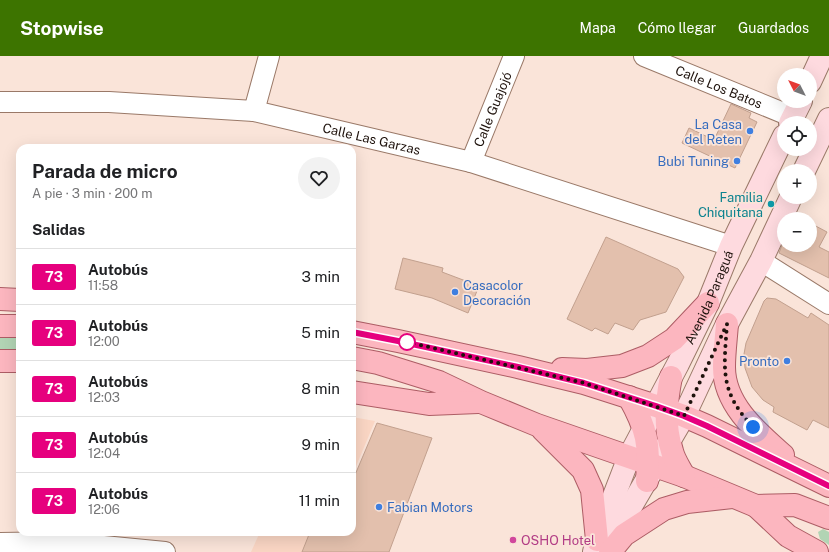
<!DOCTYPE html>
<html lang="es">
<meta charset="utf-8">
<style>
body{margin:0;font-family:"Public Sans",sans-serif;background:#f2f2f2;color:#202124;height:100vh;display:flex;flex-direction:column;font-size:15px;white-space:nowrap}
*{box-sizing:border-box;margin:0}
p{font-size:13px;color:#757577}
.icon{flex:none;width:22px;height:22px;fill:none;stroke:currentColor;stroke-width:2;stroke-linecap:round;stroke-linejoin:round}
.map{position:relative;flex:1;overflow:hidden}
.details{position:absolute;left:16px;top:88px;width:340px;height:392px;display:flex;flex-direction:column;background:#fff;border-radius:12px;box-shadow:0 4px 16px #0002}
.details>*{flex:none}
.badge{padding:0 8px;border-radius:3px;font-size:14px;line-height:26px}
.needle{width:26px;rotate:312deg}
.tools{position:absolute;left:777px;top:12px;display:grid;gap:8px}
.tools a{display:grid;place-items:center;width:40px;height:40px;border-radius:50%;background:#fff;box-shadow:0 4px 16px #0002;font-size:20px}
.you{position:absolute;width:20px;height:20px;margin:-10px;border:3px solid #fff;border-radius:50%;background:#1a73e8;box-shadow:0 0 0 6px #1a73e833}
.map>.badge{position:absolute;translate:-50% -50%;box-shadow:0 0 0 2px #fff}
h2{padding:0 16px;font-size:15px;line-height:36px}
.round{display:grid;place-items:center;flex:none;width:42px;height:42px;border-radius:21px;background:#f2f2f2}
.headline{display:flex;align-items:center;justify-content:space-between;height:68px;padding:0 16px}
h1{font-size:19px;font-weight:700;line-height:30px}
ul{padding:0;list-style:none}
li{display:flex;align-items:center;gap:12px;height:56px;padding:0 16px;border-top:1px solid #e0e0e0}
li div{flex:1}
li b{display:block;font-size:15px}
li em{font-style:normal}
li .badge{min-width:44px;font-weight:700;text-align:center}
header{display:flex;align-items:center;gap:24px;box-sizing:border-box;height:56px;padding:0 20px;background:#3d7400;color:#fff}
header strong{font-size:19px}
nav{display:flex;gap:22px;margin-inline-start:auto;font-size:14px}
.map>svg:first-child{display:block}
</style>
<header>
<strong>Stopwise</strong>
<nav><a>Mapa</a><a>Cómo llegar</a><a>Guardados</a></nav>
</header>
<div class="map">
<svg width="829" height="496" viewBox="0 0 829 496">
<rect width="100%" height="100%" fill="#fae4d9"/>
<g fill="#fad6c4">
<polygon points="352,361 375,365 352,420"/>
<polygon points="260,476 328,476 319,496 251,496"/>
</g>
<g fill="#b2d4b4">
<rect x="0" y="278" width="20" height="17"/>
<polygon points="823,473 829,476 829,489 820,483 818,476"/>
</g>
<g fill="#e3c0ad" stroke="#c2a08e">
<polygon points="731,48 751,57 749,62 757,66 735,112 682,87 689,72 714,84"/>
<polygon points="810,167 827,176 819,191 829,196 829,222 779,197 782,189 810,189"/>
<polygon points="606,181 678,213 684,221 666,256 640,264 633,274 615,267 608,278 595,272 592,275 567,263"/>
<polygon points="403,202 443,212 442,216 479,230 468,257 432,242 395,233"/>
<polygon points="767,242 776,243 808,262 811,257 829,269 829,372 813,364 807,374 773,356 774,351 763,344 752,331 745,312 744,298 746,287 764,245"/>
<polygon points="377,367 432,382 389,496 302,496 310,476 352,476 352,426"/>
</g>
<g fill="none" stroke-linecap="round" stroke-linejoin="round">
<defs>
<g id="street">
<path id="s1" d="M644,0L793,61"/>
<path id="s2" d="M0,46H109L254,55L471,106L731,190"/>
<polyline points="254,55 269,0"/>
<path id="s3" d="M471,106L514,0"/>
<polyline points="761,205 829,248"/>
<polyline points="0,487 62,486 165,496"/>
</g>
<g id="secondary">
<polyline points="810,26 822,0"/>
<polyline points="790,67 801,45"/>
<polyline points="804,115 829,63"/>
<polyline points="606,493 684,360 727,268 761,205 791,141"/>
<path id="s4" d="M594,496L597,484L629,401L678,308L708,247L731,190L784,80"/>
</g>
<g id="primary">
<polyline points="0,243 20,244"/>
<path d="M727,268C726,282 724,297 724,311C724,349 757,376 783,399"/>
<polyline points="0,270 20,270"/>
<polyline points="352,276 398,285 518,311 584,327 656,350 684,360 707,370 829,430"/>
<polyline points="352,302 378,307 439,326 481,346 537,369 684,420 756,450 795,449 829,462"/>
<polyline points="0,305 20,305"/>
<polyline points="562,313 587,314 622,310 648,300 674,283 708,247"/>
<path d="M671,321C666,346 664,370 672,395C674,404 680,412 684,420"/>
<polyline points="352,336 429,348 478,346"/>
<path d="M629,341C647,373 650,389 647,425"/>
<polyline points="543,374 583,414 592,434 597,484"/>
<polyline points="756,450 788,480 817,496"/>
<polyline points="610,496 624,479 664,453 687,446 732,441"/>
</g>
</defs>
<use href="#street" stroke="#9a7968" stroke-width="22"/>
<use href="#secondary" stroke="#9a7968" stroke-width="24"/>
<use href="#primary" stroke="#ad5d65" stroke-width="24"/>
<use href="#street" stroke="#fff" stroke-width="20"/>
<use href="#secondary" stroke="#fedadf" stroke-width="22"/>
<use href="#primary" stroke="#fcb6bf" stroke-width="22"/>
</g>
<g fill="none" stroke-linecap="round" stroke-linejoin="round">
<defs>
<polyline id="line" points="352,276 398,285 518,311 584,327 656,350 684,360 707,370 829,430"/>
</defs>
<use href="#line" stroke="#fff" stroke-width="9"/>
<use href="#line" stroke="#e6007e" stroke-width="6"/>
<path stroke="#1e120c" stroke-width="4" stroke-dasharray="0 7.2" d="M407,286L584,327L684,360L727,268C724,313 719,335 753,371"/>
</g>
<g fill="#3f7fe0" stroke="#fae4d9" stroke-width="1.5">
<circle cx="750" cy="75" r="4"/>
<circle cx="737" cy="105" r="4"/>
<circle cx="455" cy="236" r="4"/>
<circle cx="787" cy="305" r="4"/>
<circle cx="379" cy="451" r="4"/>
</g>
<circle fill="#0f9aa8" stroke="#fae4d9" stroke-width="1.5" cx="771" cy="148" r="4"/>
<circle fill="#fff" stroke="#e6007e" stroke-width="2" cx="407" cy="286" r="8"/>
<circle fill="#d1479c" stroke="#fae4d9" stroke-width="1.5" cx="513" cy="484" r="4"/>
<g text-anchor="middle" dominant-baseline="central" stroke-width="3.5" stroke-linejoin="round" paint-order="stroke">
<g font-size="13" fill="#1e120c" stroke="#fae4d9">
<text stroke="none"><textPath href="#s1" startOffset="81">Calle Los Batos</textPath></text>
<text stroke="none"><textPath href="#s3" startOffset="57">Calle Guajojó</textPath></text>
<text stroke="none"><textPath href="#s2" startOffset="375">Calle Las Garzas</textPath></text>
<text stroke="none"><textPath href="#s4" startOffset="280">Avenida Paraguá</textPath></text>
</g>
<g font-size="13" fill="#366cbe" stroke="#fae4d9" text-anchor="end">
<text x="742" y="68">La Casa<tspan x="742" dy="15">del Reten</tspan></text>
<text x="729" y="105">Bubi Tuning</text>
<text x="463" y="229" text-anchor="start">Casacolor<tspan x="463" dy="15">Decoración</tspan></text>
<text x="779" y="305">Pronto</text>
<text x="387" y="451" text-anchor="start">Fabian Motors</text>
</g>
<g font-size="13" fill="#0d838f" stroke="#fae4d9" text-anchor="end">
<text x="763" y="141">Familia<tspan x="763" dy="15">Chiquitana</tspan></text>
</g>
<g font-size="13" fill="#b23c85" stroke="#fae4d9" text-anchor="start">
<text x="521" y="484">OSHO Hotel</text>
</g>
</g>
</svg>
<div class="tools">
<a><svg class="needle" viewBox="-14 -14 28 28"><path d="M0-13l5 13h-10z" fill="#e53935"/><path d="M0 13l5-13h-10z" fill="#757577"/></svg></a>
<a><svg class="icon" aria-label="locate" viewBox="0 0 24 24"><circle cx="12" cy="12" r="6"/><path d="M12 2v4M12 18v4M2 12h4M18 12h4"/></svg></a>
<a>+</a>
<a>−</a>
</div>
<div class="you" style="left:753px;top:371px"></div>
<section class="details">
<div class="headline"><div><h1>Parada de micro</h1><p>A pie · 3 min · 200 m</p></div><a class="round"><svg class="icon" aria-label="heart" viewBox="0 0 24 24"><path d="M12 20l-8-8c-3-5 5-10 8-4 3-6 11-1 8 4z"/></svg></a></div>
<h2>Salidas</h2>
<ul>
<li><span class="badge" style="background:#e6007e;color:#fff">73</span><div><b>Autobús</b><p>11:58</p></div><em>3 min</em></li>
<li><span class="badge" style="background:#e6007e;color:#fff">73</span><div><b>Autobús</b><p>12:00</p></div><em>5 min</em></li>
<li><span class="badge" style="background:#e6007e;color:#fff">73</span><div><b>Autobús</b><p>12:03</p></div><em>8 min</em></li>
<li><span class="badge" style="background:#e6007e;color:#fff">73</span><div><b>Autobús</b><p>12:04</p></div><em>9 min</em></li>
<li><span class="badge" style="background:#e6007e;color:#fff">73</span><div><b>Autobús</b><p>12:06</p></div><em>11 min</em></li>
</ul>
</section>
</div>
